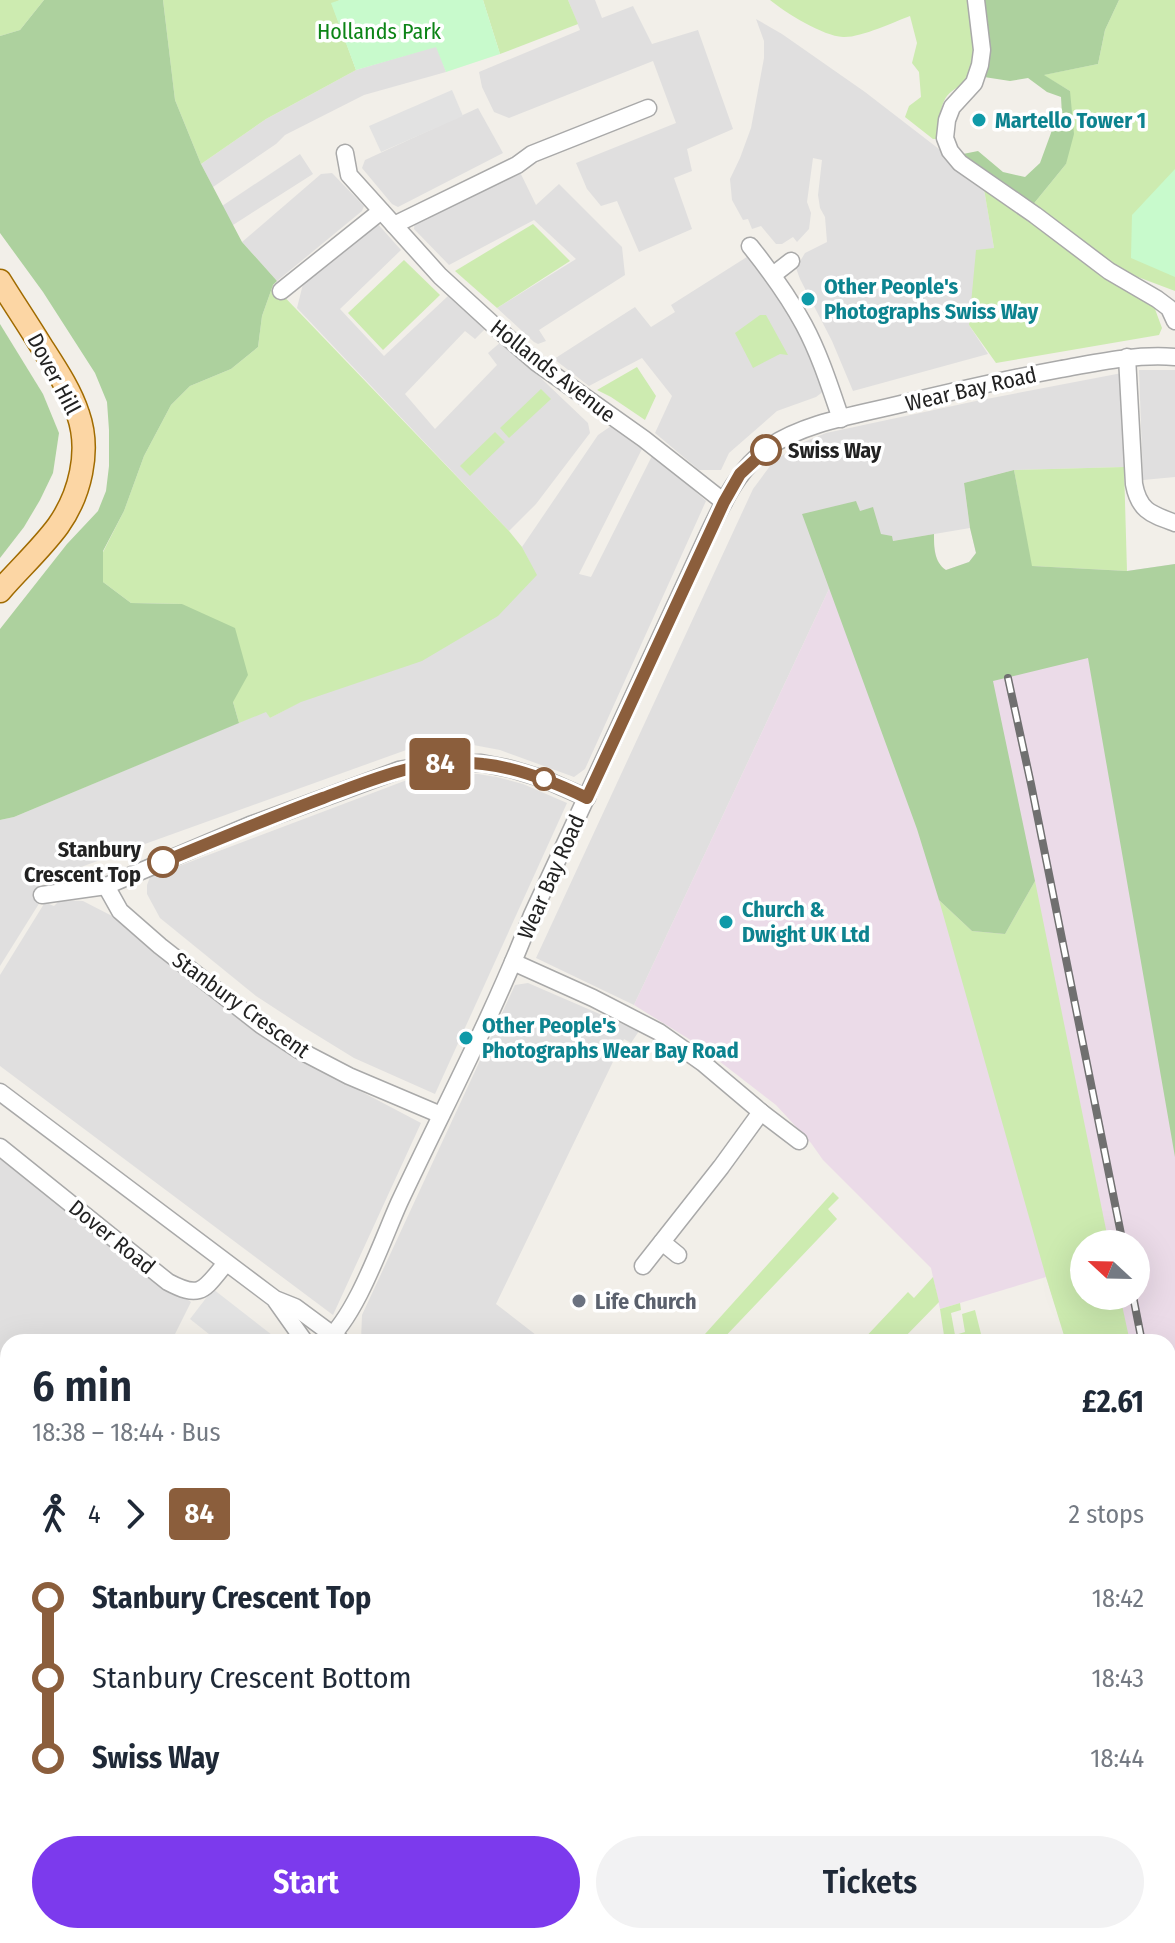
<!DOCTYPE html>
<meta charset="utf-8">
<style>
body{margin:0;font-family:"Fira Sans Condensed",sans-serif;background:#f2f2f3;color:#1f2937;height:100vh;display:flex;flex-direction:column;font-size:30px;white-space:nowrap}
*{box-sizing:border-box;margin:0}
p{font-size:26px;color:#747a83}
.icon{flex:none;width:44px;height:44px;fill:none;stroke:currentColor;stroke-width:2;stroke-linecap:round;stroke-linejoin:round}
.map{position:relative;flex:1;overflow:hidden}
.sheet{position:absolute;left:0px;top:1334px;width:1176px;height:610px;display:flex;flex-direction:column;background:#fff;border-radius:24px 24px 0 0;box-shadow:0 8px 32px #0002}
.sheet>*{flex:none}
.badge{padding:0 16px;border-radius:6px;font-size:28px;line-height:52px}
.needle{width:52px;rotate:292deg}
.fabs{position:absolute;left:1070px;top:1230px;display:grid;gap:16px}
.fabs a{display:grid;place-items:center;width:80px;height:80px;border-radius:50%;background:#fff;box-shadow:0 8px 32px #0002;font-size:40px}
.map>.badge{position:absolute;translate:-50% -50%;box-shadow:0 0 0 4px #fff}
.legs{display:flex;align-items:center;gap:12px;height:88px;padding:0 32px;font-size:26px}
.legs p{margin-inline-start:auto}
.head{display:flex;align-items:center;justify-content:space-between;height:136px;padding:0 32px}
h1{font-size:44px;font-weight:600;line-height:60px}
.button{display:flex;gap:16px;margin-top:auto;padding:16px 32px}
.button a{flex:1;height:92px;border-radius:48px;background:#7c3aed;color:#fff;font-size:32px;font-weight:600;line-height:92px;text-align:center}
.button a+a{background:#f2f2f3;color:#1f2937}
ul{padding:0 32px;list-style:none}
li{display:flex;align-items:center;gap:28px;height:80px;font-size:30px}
li i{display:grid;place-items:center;width:12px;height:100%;margin:0 10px;background:currentColor}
li i::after{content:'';width:20px;height:20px;margin:-10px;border:6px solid;border-radius:50%;background:#fff}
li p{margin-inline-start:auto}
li:first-child i{background:linear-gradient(#0000 50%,currentColor 0)}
li:last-child i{background:linear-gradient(currentColor 50%,#0000 0)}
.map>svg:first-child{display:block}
</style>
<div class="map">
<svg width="1175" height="1943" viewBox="0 0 1175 1943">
<rect width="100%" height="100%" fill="#f2efe9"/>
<g fill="#e0dfdf">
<polygon points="568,0 595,0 602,18 633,6 652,44 698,30 733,129 687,149 692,171 674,178 692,229 639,252 617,201 601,206 587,189 576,163 676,123 653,61 509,118 494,112 482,87 479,72 580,30"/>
<polygon points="756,19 782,34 865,92 983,183 994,248 969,325 988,354 853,391 832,341 800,279 796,268 805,253 827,242 825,217 820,208 818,195 822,160 813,158 807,202 811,213 809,229 797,242 793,237 782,244 776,244 761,226 752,229 748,219 743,220 732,200 730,179 740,158 751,128 764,58 764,41"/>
<polygon points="437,46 446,72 364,95 285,135 276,144 213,187 201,164 266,119 356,70"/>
<polygon points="478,108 503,153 398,207 392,204 362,168 365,160"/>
<polygon points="300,154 313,174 233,225 222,206"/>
<polygon points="518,168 536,205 559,184 622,247 625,275 539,330 546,341 538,344 534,342 497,308 576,259 534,220 449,265 414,229 415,220"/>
<polygon points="332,173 364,206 362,211 277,281 242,242 321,174"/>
<polygon points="376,222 401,250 340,309 384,356 448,296 485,329 475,339 465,331 405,394 435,429 497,365 488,353 502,341 588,423 590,433 536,504 509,531 297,308 304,280"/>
<polygon points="750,255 792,304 824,391 816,397 777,411 729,453 721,470 699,470 655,433 672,396 642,358 589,386 554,359 635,307 651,327 675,312 671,305"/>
<polygon points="1139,370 1175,370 1175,477 1143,480"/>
<polygon points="1122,373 1124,467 1014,470 964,483 970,528 893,541 829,589 634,1005 536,958 753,489 773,462 799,444 826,433 976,401"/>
<polygon points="611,426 642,449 579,574 591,577 653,454 706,501 585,769 574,777 500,750 468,744 409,749 67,872 48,873 39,883 40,902 0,966 0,820 14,817 266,711 270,718 536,575 522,547 598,435"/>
<polygon points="433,774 478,774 497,777 523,784 567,803 435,1094 354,1058 302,1026 256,996 160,918 147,894 147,885 150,877 407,780"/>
<polygon points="47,899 49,904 54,906 60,900 83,901 116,918 162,958 237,1017 286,1052 421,1123 333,1315 0,1066 0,975"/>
<polygon points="528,983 639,1031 631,1043 624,1039 496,1304 545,1342 363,1342 361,1341 362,1315 515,985"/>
<polygon points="0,1159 100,1237 191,1302 171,1342 8,1342 8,1391 0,1385"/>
<polygon points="0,1411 8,1416 8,1619 0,1624"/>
<polygon points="8,1701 8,1936 944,1936 950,1943 0,1943 0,1705"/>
<polygon points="1168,1793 1175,1801 1175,1943 959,1943 966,1936 1168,1936"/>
</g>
<path fill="#ebdbe8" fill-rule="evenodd" d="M1014,470L1032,566L1127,571L1175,564V1645L1174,1641L1168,1642V1342H1067L1046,1277L940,1309L931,1268L823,1160L811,1143L776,1105L697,1044L634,1005L829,589L802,514L856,501L860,511L873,507L881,534L892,536L893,541L934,534V546L938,565L946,570L969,562L976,553L970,528L964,483ZM1084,1244H1136V1296H1084Z"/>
<g fill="#cdebb0">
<polygon points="0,0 44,0 20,30 0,36"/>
<polygon points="163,0 340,0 332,4 356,70 266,119 201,164 175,100"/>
<polygon points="483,0 568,0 578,24 500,54"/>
<path d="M770,0H970C972,23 981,53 969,75C963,87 953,88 947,96C939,106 939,127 939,139H933L905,117L909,106L921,97L919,72L912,63L917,43L910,16C894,22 860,38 843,37C823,36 786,13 770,0Z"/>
<polygon points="1119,0 1175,0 1175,291 1106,265 1031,207 1066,164 1070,91 1043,75 1098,64 1105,30"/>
<polygon points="983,183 1152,301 1162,328 1159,335 996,363 969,325 976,250 994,248"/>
<polygon points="533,224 570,261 497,308 455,271"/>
<polygon points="404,260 440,295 383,350 348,313"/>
<polygon points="273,285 509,531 522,547 537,575 498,616 422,661 301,702 270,718 266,712 239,723 233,702 182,604 131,603 103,582 103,552 124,511 144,456 171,405 190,386 231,369 258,347 262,316"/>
<polygon points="760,315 766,315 788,355 780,354 753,368 735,333"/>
<polygon points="637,367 656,396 645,420 611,397 597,390"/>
<polygon points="541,389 551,399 509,438 500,428"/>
<polygon points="495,432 505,442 470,476 460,466"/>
<polygon points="1124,467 1127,571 1031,566 1014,470"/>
<polygon points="1035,881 1109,1244 1084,1244 1084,1296 1120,1296 1130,1342 1066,1342 1046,1277 939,900 972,931 1005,934"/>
<polygon points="833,1192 839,1198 828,1209 837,1219 720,1342 703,1342 708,1337 705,1334"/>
<polygon points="933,1277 939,1302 900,1342 861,1342 908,1292 914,1298"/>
<polygon points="960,1303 961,1310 951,1313 955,1335 965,1332 962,1314 975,1310 983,1342 945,1342 940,1309"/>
</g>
<g fill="#add19e">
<polygon points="44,0 163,0 175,100 201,164 242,242 277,281 273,285 262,316 258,347 231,369 190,386 171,405 144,456 124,511 103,551 103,582 131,603 182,604 235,628 248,675 233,702 239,723 14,817 0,820 0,629 67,544 98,511 106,491 109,466 109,430 107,402 95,373 43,292 0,233 0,36 20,30"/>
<polygon points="982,0 1119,0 1105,30 1098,64 1044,75 1070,91 1074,134 1066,164 1031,207 970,162 963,154 978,151 1003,172 1025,177 1040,163 1055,122 1062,115 1061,97 1047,92 1028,78 1010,81 984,77"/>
<polygon points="0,324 43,394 59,433 53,473 40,500 24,527 0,558"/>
<path d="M1014,470L1032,566L1127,571L1175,564V1157L1088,658L993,681L1035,881L1005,934L972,931L939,900L917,829L802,514L856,501L860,511L873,507L881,534L892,536L893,541L934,534C934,547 934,562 946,570L969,562L976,553L970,528L964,483Z"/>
</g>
<g fill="#c8facc">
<polygon points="340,0 483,0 500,54 446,72 436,47 356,70 331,3"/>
<polygon points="1175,169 1175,277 1131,258 1132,215"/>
</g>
<g fill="#e2e2e2">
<polygon points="452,90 463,116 381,152 369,126"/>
<polygon points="213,1289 281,1342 219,1342 190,1319"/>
</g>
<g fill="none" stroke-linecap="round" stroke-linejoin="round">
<defs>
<g id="minor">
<polyline points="976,0 982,50 980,65 974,83 952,107 947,120 945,138 950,151 960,163 1035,215 1109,271 1157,299 1169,308 1175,321"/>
<polyline points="345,153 349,175 440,276 500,331 537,363 644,439 724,502"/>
<polyline points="394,225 517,165 532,154 648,108"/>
<path d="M750,246C770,271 789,297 804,325C820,355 830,387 841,419"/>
<polyline points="773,275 791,261"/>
<polyline points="281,291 381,211"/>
<path d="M1127,357L1134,484C1139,511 1151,514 1175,523"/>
<polyline points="106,886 120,911 160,946 261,1025 299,1050 349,1076 441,1115"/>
<polyline points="42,895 106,886 250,825 399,770 436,764 481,763 511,769 544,779 587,798"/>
<polyline points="513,962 593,998 659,1032 703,1063 761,1112 799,1141"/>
<polyline points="0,1092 275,1299 295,1307 341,1341"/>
<path d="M0,1147L168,1282C202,1300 204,1289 226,1263"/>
<polyline points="662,1242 678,1255"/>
<polyline points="643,1266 721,1167 761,1112"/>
<polyline points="276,1301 305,1342"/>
<path d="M325,1342C356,1317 382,1241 399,1203C444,1107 494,1014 532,915L705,541C721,507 736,470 769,447C806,422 857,415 901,404C954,391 1007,379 1061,369C1099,362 1136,354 1175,357"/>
<polyline points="0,1397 8,1402"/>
<polyline points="0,1643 8,1639"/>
<polyline points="0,1694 8,1690"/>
<polyline points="0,1722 8,1738"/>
<polyline points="1168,1832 1175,1825"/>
<polyline points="0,1871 8,1882"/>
<polyline points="49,1936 54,1943"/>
<polyline points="158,1936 164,1943"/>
<polyline points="173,1943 181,1936"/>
<polyline points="646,1943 655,1936"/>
<polyline points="1062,1943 1069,1936"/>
</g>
<g id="major">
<path d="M0,281C13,302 27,323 40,344C54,366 70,389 78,414C91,451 80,495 58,526C41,549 19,569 0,591"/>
<polyline points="0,1669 8,1665"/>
<polyline points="966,1936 972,1943"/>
</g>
</defs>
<use href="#minor" stroke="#a9a9a9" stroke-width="19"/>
<use href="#major" stroke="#a06b00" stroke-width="25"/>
<use href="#minor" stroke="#fff" stroke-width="16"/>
<use href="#major" stroke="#fcd6a4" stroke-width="22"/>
<defs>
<g id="rail">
<polyline points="1008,678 1031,784 1123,1244"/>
<polyline points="1133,1296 1142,1342"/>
<polyline points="1168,1472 1175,1506"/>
<polyline points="1168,1511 1175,1546"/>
</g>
</defs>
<use href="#rail" stroke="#707070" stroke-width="8"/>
<use href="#rail" stroke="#fff" stroke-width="5" stroke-dasharray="15" stroke-linecap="butt"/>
</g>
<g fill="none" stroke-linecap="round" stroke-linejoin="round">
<defs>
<path id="line-1" d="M163,862C216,840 269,818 323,798C374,779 426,756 483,764C519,768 554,782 587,798L724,502L740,474L766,450"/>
</defs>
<use href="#line-1" stroke="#fff" stroke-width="18"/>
<use href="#line-1" stroke="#8b5e3c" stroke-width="12"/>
</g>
<g fill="#0f9aa8" stroke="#fff" stroke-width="3">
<circle cx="979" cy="120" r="8"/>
<circle cx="808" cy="299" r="8"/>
<circle cx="726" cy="922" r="8"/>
<circle cx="466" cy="1038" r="8"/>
</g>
<g fill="#fff" stroke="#8b5e3c" stroke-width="4">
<circle cx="766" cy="450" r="14"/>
<circle cx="544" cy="779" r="10"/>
<circle cx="163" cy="862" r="14"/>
</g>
<circle fill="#6b7280" stroke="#fff" stroke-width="3" cx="579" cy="1301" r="8"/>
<g text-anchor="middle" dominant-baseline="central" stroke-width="7" stroke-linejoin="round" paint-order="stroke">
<g font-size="22" fill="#0c8416" stroke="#fff">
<text x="379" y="31">Hollands Park</text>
</g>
<g font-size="22" font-weight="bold" fill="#0d838f" stroke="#fff" text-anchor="start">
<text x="995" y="120">Martello Tower 1</text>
<text x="824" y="286">Other People's<tspan x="824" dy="25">Photographs Swiss Way</tspan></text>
<text x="742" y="909">Church &amp;<tspan x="742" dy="25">Dwight UK Ltd</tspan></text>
<text x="482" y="1025">Other People's<tspan x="482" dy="25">Photographs Wear Bay Road</tspan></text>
</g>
<g font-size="22" fill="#222" stroke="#fff">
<text transform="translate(553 371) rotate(38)">Hollands Avenue</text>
<text transform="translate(54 374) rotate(62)">Dover Hill</text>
<text transform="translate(971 389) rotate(-13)">Wear Bay Road</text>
<text transform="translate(551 877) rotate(-66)">Wear Bay Road</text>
<text transform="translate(241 1005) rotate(36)">Stanbury Crescent</text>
<text transform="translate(112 1237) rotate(39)">Dover Road</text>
</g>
<g font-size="22" font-weight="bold" fill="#222" stroke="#fff" text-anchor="start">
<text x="788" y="450">Swiss Way</text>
<text x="141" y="849" text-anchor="end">Stanbury<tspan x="141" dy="25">Crescent Top</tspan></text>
</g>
<g font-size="22" font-weight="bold" fill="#5b616d" stroke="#fff" text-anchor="start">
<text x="595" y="1301">Life Church</text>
</g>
</g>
</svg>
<div class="fabs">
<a><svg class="needle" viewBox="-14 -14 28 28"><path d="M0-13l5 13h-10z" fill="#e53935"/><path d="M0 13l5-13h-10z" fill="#747a83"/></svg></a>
</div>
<b class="badge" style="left:440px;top:764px;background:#8b5e3c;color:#fff">84</b>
<section class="sheet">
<div class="head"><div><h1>6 min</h1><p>18:38 – 18:44 · Bus</p></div><b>£2.61</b></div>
<div class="legs"><svg class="icon" aria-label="walk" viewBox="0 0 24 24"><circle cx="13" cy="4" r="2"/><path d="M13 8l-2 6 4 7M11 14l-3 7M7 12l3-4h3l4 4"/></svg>4<svg class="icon" aria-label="forward" viewBox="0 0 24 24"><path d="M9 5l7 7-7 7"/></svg><b class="badge" style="background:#8b5e3c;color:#fff">84</b><p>2 stops</p></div>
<ul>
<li><i style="color:#8b5e3c"></i><b>Stanbury Crescent Top</b><p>18:42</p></li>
<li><i style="color:#8b5e3c"></i><span>Stanbury Crescent Bottom</span><p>18:43</p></li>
<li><i style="color:#8b5e3c"></i><b>Swiss Way</b><p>18:44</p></li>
</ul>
<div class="button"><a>Start</a><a>Tickets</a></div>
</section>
</div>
